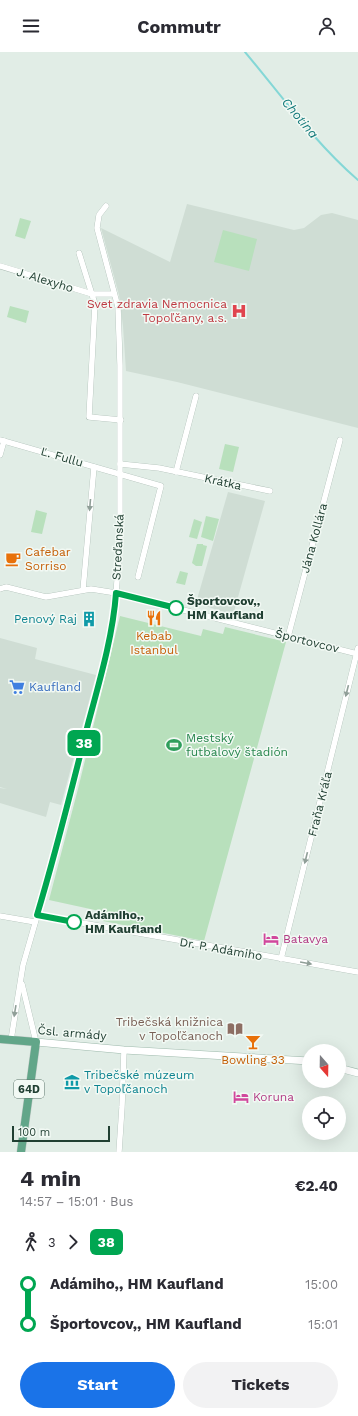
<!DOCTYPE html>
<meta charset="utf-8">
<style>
body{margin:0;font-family:"Work Sans",sans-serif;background:#f2f2f3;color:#2b2b33;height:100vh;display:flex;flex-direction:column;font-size:15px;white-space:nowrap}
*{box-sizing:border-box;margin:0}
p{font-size:13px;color:#7c7c81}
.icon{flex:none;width:22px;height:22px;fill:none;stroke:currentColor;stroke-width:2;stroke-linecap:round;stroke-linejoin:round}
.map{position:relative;height:1100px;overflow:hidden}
.sheet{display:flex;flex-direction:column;background:#fff;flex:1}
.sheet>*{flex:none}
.badge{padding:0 8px;border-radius:6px;font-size:14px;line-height:26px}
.needle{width:26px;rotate:160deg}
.controls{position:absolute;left:302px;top:992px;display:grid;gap:8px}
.controls a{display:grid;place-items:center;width:44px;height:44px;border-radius:50%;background:#fff;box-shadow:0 4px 16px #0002;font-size:20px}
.scale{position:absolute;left:12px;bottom:10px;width:98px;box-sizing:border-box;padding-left:4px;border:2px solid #203f32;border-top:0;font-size:11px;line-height:14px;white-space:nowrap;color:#203f32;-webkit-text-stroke:3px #f2f9f4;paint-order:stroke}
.map>.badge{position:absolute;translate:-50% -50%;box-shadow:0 0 0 2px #fff}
.legs{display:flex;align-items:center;gap:6px;height:44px;padding:0 20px;font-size:13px}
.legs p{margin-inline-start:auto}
.headline{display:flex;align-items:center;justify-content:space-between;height:68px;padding:0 20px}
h1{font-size:22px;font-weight:700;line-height:30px}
.primary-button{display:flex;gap:8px;margin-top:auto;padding:8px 20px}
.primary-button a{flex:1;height:46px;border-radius:24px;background:#1a73e8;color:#fff;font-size:16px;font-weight:700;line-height:46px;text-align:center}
.primary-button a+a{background:#f2f2f3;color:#2b2b33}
ul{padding:0 20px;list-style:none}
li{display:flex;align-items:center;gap:14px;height:40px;font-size:15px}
li i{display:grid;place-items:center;width:6px;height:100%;margin:0 5px;background:currentColor}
li i::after{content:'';width:10px;height:10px;margin:-5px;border:3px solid;border-radius:50%;background:#fff}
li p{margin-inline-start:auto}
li:first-child i{background:linear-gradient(#0000 50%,currentColor 0)}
li:last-child i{background:linear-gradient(currentColor 50%,#0000 0)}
header{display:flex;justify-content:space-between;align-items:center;height:52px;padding:0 20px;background:#fff;font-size:18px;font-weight:700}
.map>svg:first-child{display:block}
</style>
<header><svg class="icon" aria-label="menu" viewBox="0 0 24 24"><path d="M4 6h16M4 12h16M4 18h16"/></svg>Commutr<svg class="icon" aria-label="person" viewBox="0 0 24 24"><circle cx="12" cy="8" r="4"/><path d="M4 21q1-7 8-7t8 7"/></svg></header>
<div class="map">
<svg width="358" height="1100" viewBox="0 0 358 1100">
<rect width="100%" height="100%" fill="#e1ede6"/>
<g fill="#cfddd4">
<polygon points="187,152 294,178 304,176 321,163 332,161 358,168 358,376 177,330 126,319 123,274 119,243 101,176 170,210"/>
<polygon points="228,440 265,449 233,563 196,551"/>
<polygon points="0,586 37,596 35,607 96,623 61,753 50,750 46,765 0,751 0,736 7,737 0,735"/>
</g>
<g fill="#b8e0bc">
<polygon points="20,166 31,169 25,187 15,184"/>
<polygon points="223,178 257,187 249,219 214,210"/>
<polygon points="10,254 29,259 26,271 7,265"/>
<polygon points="225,392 239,395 233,420 219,417"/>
<polygon points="36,458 47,461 42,482 31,480"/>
<polygon points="206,464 219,467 213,489 201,485"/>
<polygon points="194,467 202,470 197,487 189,485"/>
<polygon points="197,492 203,492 203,493 207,494 202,514 196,514 192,511"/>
<polygon points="180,519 188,521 185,533 176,531"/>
<polygon points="120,564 201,584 203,577 223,582 225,575 286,590 204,889 103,869 104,860 49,848 79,733"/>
</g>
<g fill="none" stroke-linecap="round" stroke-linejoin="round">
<path stroke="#84d7d6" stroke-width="2" d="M245,0C281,43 315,91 358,128"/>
<defs>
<g id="minor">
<polyline points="79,201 95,252 89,365 121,368"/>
<polyline points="0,214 92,242 114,242"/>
<polyline points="0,388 161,434 138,525"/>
<polyline points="0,403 4,389"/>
<polyline points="120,412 159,416 270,439"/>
<polyline points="176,420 196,344"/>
<polyline points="0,537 6,535 46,545 91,537 116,541 358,602"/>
<polyline points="83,538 94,415"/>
<polyline points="288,585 340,388"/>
<polyline points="37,863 358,920"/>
<polyline points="0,864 35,870"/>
<polyline points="281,907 358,596"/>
<polyline points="22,932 36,990"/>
<polyline points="11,988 23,913 66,764 102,619 115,557 120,486 120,313 118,255 97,176 99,163 106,154"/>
<polyline points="119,1100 122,1055 124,998"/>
</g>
<g id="secondary">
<polyline points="36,990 124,998 309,1009"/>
<polyline points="339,1016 358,1021"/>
</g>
<polyline id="primary" points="0,987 36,990 21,1100"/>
</defs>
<use href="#minor" stroke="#a3b5ac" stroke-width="6"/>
<use href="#secondary" stroke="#9ebaac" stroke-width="8"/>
<use href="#primary" stroke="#c1c9c6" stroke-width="9"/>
<use href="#minor" stroke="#fff" stroke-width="5.5"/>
<use href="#secondary" stroke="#fff" stroke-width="7"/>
<use href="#primary" stroke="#62a689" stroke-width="8"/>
</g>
<defs><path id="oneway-solid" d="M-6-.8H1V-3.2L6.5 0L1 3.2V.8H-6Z"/></defs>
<g fill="#909f98">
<use href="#oneway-solid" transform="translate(90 453) rotate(95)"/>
<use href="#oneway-solid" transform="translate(347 639) rotate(104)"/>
<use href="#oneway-solid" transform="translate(306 806) rotate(104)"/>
<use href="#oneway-solid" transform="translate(306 911) rotate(10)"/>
<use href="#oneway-solid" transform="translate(15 959) rotate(99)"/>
</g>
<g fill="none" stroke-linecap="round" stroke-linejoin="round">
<defs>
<path id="line-1" d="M74,870L37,863C56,800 72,736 88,672C99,631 113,584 116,541L176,556"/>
</defs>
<use href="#line-1" stroke="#fff" stroke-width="9"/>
<use href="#line-1" stroke="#00a651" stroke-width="6"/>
</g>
<defs>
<symbol id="hospital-bare" viewBox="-9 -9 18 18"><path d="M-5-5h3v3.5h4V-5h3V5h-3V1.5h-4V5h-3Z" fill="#e0444e" stroke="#f2f9f4" stroke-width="2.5" paint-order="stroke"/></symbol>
<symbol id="cafe-bare" viewBox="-9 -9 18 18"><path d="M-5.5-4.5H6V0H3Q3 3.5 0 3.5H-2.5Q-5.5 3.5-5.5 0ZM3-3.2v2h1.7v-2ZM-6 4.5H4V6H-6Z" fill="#e8710a" stroke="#f2f9f4" stroke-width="2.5" paint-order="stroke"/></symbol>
<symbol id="restaurant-bare" viewBox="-9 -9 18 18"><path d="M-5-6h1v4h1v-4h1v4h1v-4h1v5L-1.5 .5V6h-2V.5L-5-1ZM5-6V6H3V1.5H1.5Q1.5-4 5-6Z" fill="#e8710a" stroke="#f2f9f4" stroke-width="2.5" paint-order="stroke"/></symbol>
<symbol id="building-bare" viewBox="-9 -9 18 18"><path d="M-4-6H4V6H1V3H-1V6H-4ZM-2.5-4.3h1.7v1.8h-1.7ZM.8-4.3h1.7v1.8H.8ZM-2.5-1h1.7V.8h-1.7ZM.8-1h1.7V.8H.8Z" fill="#0f9aa8" stroke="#f2f9f4" stroke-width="2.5" paint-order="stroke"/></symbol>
<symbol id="supermarket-bare" viewBox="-9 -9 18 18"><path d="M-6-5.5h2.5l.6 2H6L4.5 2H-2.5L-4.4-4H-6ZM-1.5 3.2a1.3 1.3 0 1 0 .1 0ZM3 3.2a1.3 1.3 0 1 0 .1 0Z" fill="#3f7fe0" stroke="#f2f9f4" stroke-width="2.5" paint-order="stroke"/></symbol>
<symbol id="stadium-bare" viewBox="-9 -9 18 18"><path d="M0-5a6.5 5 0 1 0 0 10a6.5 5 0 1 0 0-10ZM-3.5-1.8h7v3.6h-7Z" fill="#2e9e5b" stroke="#f2f9f4" stroke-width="2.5" paint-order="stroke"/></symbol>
<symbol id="hotel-bare" viewBox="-9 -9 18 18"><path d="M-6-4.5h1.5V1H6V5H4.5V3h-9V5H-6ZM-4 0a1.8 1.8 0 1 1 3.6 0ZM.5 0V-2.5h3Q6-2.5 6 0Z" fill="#d1479c" stroke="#f2f9f4" stroke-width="2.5" paint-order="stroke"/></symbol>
<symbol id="library-bare" viewBox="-9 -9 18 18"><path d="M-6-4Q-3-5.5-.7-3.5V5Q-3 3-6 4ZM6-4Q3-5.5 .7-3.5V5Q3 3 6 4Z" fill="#8d6e63" stroke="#f2f9f4" stroke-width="2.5" paint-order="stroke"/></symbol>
<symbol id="bar-bare" viewBox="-9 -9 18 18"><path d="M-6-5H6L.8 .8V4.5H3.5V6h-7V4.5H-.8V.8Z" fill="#e8710a" stroke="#f2f9f4" stroke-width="2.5" paint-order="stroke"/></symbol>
<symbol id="museum-bare" viewBox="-9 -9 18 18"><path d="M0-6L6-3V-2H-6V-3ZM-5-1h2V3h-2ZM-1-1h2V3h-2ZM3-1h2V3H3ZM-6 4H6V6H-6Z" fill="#0f9aa8" stroke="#f2f9f4" stroke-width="2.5" paint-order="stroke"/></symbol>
</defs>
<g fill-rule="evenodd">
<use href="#hospital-bare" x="228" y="248" width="22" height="22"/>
<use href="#cafe-bare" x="2" y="496" width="22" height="22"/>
<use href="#restaurant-bare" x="143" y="555" width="22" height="22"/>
<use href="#building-bare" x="78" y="556" width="22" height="22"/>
<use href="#supermarket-bare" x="6" y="624" width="22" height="22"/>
<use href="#stadium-bare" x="163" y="682" width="22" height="22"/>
<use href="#hotel-bare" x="260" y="876" width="22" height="22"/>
<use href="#library-bare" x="224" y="966" width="22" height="22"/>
<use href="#bar-bare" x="242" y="979" width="22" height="22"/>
<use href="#museum-bare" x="61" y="1019" width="22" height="22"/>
<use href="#hotel-bare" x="230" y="1034" width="22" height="22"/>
</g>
<g fill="#fff" stroke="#00a651" stroke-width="2">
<circle cx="176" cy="556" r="7"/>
<circle cx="74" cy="870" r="7"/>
</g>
<g text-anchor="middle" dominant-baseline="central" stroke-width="3" stroke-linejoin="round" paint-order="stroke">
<rect fill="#f2f9f4" stroke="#5f776c" stroke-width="1" x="14" y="1028" width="30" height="18" rx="3"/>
<g font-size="11" font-weight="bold" fill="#203f32">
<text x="29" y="1037">64D</text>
</g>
<g font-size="12" fill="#203f32" stroke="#f2f9f4">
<text transform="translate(45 228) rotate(17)">J. Alexyho</text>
<text transform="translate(62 405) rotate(16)">Ľ. Fullu</text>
<text transform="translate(223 430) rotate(13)">Krátka</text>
<text transform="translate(314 486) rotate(-75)">Jána Kollára</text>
<text transform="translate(118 495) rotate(-87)">Streďanská</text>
<text transform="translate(307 589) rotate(14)">Športovcov</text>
<text transform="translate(320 752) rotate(-76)">Fraňa Kráľa</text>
<text transform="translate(221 897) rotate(10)">Dr. P. Adámiho</text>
<text transform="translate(72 981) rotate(5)">Čsl. armády</text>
</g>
<g font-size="12" fill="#be3a42" stroke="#f2f9f4" text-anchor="end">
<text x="227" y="252">Svet zdravia Nemocnica<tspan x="227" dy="14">Topoľčany, a.s.</tspan></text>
</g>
<g font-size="12" fill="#c56008" stroke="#f2f9f4">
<text x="25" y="500" text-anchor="start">Cafebar<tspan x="25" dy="14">Sorriso</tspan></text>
<text x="154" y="584">Kebab<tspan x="154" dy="14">Istanbul</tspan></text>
<text x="253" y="1008">Bowling 33</text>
</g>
<g font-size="12" font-weight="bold" fill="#203f32" stroke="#f2f9f4" text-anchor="start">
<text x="187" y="549">Športovcov,,<tspan x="187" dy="14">HM Kaufland</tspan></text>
<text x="85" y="863">Adámiho,,<tspan x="85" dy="14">HM Kaufland</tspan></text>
</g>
<g font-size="12" fill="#0d838f" stroke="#f2f9f4" text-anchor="end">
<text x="77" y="567">Penový Raj</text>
<text x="84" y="1023" text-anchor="start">Tribečské múzeum<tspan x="84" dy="14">v Topoľčanoch</tspan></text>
</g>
<g font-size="12" fill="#366cbe" stroke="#f2f9f4" text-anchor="start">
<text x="29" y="635">Kaufland</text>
</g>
<g font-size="12" fill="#27864d" stroke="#f2f9f4" text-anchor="start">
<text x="186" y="686">Mestský<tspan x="186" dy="14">futbalový štadión</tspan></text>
</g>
<g font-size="12" fill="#b23c85" stroke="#f2f9f4" text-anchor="start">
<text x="283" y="887">Batavya</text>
<text x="253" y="1045">Koruna</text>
</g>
<g font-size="12" fill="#785e54" stroke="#f2f9f4" text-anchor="end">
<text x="223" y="970">Tribečská knižnica<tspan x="223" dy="14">v Topoľčanoch</tspan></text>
</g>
<g font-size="13" font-style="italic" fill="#157b7b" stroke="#f2f9f4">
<text transform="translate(300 66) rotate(50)">Chotina</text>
</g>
</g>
</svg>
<div class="controls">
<a><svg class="needle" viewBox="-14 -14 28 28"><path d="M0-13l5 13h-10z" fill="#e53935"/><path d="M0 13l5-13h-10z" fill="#7c7c81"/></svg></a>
<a><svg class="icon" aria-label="locate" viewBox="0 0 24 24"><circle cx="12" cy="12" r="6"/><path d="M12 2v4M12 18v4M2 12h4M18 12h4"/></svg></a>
</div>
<div class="scale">100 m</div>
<b class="badge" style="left:84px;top:691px;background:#00a651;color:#fff">38</b>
</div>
<section class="sheet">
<div class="headline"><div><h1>4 min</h1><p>14:57 – 15:01 · Bus</p></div><b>€2.40</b></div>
<div class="legs"><svg class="icon" aria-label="walk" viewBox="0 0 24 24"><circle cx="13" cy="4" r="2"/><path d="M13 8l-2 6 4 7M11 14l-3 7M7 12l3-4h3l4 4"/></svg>3<svg class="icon" aria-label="forward" viewBox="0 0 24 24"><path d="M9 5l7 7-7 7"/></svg><b class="badge" style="background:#00a651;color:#fff">38</b></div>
<ul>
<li><i style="color:#00a651"></i><b>Adámiho,, HM Kaufland</b><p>15:00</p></li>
<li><i style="color:#00a651"></i><b>Športovcov,, HM Kaufland</b><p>15:01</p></li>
</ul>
<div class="primary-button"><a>Start</a><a>Tickets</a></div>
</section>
